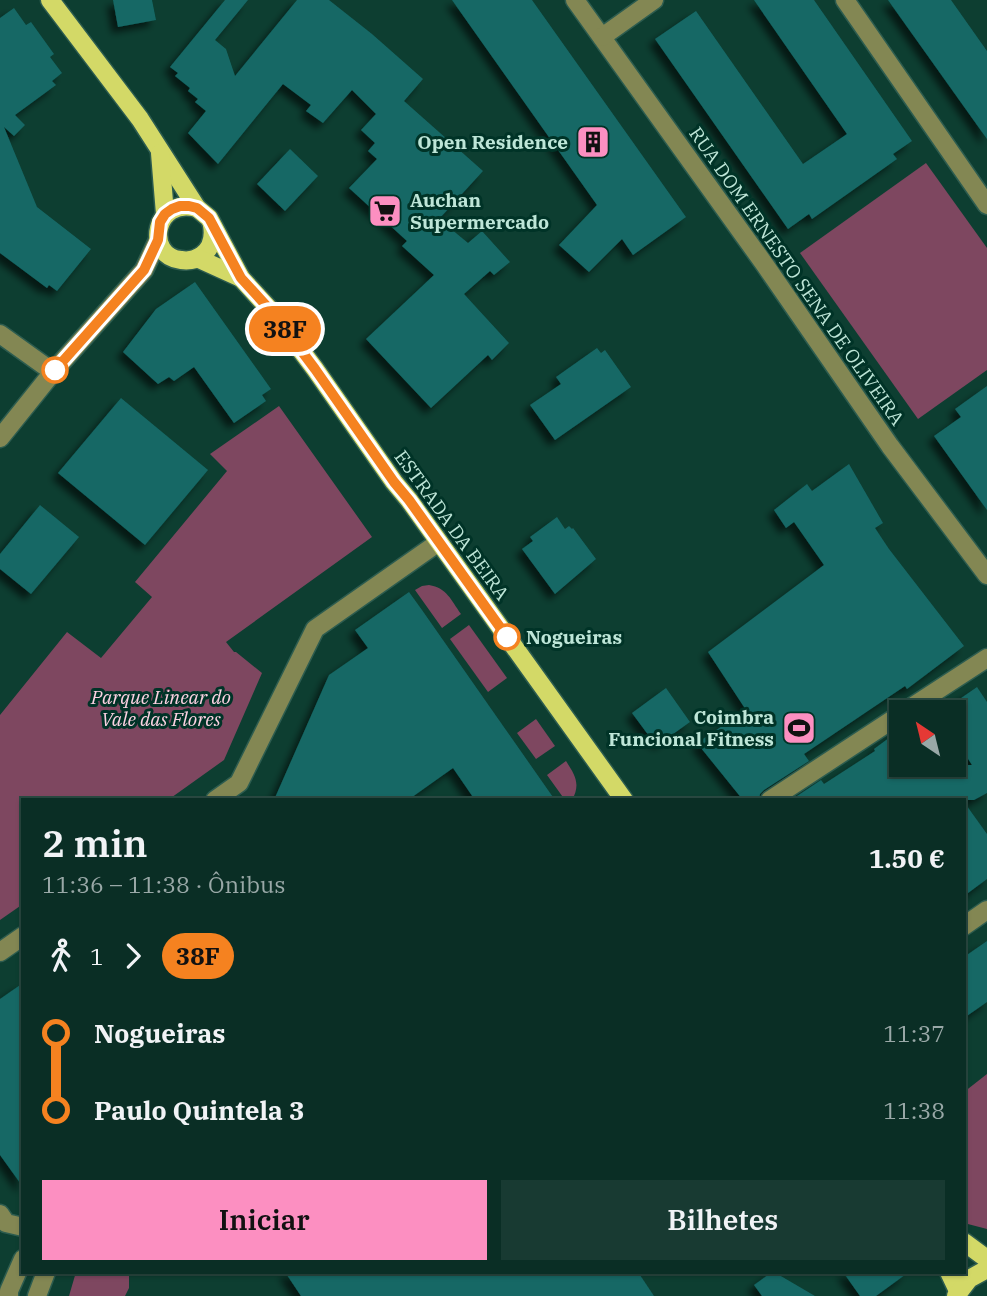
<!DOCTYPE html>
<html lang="pt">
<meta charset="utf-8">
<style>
body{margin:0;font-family:"IBM Plex Serif",serif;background:#183a32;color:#f1f3f6;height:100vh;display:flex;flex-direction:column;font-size:26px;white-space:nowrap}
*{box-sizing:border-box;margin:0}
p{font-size:23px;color:#99a8a7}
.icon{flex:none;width:38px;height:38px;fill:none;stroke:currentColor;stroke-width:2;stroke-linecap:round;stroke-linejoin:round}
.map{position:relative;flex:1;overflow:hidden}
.side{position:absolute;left:21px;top:798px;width:945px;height:476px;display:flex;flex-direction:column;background:#0a2e25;border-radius:0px;box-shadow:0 2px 5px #0004,0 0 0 2px #2a4a42}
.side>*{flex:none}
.badge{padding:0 14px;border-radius:23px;font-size:24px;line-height:46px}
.needle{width:46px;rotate:325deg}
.controls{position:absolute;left:889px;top:700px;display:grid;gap:14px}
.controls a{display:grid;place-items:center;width:77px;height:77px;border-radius:0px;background:#0a2e25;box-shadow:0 2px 5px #0004,0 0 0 2px #2a4a42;font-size:35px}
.map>.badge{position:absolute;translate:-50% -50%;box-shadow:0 0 0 4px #fff}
.legs{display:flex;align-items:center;gap:10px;height:77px;padding:0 21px;font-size:23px}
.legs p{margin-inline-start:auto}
.headline{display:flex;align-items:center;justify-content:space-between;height:119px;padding:0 21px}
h1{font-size:38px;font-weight:600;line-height:52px}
.primary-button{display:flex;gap:14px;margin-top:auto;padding:14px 21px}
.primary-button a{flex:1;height:80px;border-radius:0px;background:#fc8fc1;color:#111;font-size:28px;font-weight:600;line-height:80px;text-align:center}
.primary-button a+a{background:#183a32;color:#f1f3f6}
ul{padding:0 21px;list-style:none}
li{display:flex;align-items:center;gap:24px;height:77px;font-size:26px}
li i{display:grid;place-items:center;width:10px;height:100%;margin:0 9px;background:currentColor}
li i::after{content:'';width:18px;height:18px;margin:-9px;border:5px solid;border-radius:50%;background:#0a2e25}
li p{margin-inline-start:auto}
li:first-child i{background:linear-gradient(#0000 50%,currentColor 0)}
li:last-child i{background:linear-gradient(currentColor 50%,#0000 0)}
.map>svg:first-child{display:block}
</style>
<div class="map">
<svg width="987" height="1296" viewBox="0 0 987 1296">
<defs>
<filter id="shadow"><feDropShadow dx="-6" dy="6" stdDeviation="3.5" flood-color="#0009"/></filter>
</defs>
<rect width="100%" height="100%" fill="#0d3e31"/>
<g fill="#7e4760">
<polygon points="926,163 987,248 987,370 918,419 800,253"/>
<polygon points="279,406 372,537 226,642 234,652 236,652 262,673 224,760 168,800 23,800 23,904 0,920 0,715 67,632 101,658 152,597 135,582 227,471 210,454"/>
<path d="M429,585C447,588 451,600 461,614L442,628L415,590L422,586Z"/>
<polygon points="469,625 507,678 488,692 450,639"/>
<polygon points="536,719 555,746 536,759 517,733"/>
<path d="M566,761C575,775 581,784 572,800H565L547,775Z"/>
<polygon points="987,1074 987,1229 964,1223 964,1092"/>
<polygon points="76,1272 129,1272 129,1288 125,1296 69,1296"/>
</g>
<g fill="#156765" filter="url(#shadow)">
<polygon points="113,0 152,0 156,20 118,27"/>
<polygon points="225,0 248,0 215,40 226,49 235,76 297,0 329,0 372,34 423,79 404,101 483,171 439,219 468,243 482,231 510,262 494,275 490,271 464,294 509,343 492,360 488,355 431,408 366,339 434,275 402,246 407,241 349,188 377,159 368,151 375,143 361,130 376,114 352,90 323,123 306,111 311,105 283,84 218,164 188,133 206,111 195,102 198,99 188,91 190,88 175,76 178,73 170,67"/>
<polygon points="452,0 532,0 686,217 633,255 622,239 589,272 559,245 597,205"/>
<polygon points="754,0 814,0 912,141 893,154 897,159 812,219 809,214 788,229 655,39 696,11 803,164 847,134"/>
<polygon points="888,0 951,0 987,51 987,139"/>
<polygon points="14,8 26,25 31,22 54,54 50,57 62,73 52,81 56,85 15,115 25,125 14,136 4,127 37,207 91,249 57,291 49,285 47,288 0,253 0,18"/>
<polygon points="290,149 318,176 285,211 257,184"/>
<polygon points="195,282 271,389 262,395 266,401 234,423 194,367 174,381 169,377 158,384 123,352 156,309"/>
<polygon points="597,348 601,353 605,350 631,387 555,440 530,405 561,384 556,377"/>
<polygon points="987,386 987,510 934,436 961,417 955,409"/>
<polygon points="121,398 208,470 145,545 58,473"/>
<polygon points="849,464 883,523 875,528 889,549 964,646 907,689 905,686 804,754 809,761 764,790 760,794 759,800 743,800 697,743 746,710 708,652 824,565 794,522 786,528 774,510 807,484 812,491"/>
<polygon points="40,505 79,537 31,594 0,569 0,554"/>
<polygon points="557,517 565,529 569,526 572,529 573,528 596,559 555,594 522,549 533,541 530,537"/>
<polygon points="409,592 422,610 555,800 475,800 453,768 408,800 274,800 329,675 368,648 355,630"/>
<polygon points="977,687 987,702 987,793 974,800 791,800 821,780 824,784 875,751 874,749 901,729 901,765 972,765 954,737 954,703"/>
<polygon points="666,688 690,722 659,744 655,738 652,740 632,713"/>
<polygon points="964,802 987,834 987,879 964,896"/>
<polygon points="987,941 987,1002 964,1018 964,957"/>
<polygon points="23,983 23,1187 0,1155 0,999"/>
<polygon points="285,1272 638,1272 654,1296 301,1296"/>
<polygon points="772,1272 774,1272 815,1296 762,1296 754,1285"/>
<polygon points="843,1272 909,1272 876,1296 860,1296"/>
</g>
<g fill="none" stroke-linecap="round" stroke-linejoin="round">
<defs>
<g id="minor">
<polyline points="575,0 765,265 890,446 987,575"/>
<polyline points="845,0 987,205"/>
<polyline points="602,37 654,0"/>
<polyline points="0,334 53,372"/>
<polyline points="0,438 53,372 144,270 158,240"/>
<polyline points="904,712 987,658"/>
<polyline points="215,800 239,783 315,629 439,542"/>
<polyline points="770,800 901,714"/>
<polyline points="964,926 987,910"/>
<polyline points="0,952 23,936"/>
<polyline points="0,1214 6,1223 23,1227"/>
<polyline points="9,1296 9,1291 23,1259"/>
<polyline points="37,1296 46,1272"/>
</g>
<g id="major">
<polyline points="50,0 140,119 197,208 209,218 241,278 273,313 315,369 394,482 409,500 624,800"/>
<polyline points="160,153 165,214"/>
<path d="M197,208C154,196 144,256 181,260C188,261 196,260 202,255C212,248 214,237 212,225"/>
<polyline points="197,258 241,278"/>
<polyline points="964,1242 987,1259"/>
<polyline points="949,1272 958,1291"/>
<polyline points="956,1296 969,1279 987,1269"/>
</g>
</defs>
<use href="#minor" stroke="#2d5c4f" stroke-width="21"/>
<use href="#major" stroke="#2d5c4f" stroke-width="21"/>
<use href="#minor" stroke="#838753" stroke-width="18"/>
<use href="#major" stroke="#d3d967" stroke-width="18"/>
</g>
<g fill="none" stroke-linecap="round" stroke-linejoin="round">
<defs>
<polyline id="line-1" points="55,370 144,270 158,240 160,222 165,214 172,209 180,206 189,206 197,208 209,218 241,278 273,313 315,369 394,482 409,500 507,637"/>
</defs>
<use href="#line-1" stroke="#fff" stroke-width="16"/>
<use href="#line-1" stroke="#f58220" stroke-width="10"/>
</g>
<defs>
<symbol id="building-square" viewBox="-11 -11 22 22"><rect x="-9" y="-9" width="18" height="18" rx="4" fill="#fc8fc1" stroke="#003327"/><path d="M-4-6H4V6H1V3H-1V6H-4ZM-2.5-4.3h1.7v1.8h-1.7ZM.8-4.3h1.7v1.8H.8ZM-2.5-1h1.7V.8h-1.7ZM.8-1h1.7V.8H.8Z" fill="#111"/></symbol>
<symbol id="supermarket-square" viewBox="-11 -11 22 22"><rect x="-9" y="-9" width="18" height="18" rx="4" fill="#fc8fc1" stroke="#003327"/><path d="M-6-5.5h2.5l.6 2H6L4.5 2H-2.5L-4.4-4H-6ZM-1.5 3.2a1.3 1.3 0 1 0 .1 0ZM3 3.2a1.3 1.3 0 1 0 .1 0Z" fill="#111"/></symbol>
<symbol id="stadium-square" viewBox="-11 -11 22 22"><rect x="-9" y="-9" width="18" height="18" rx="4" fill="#fc8fc1" stroke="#003327"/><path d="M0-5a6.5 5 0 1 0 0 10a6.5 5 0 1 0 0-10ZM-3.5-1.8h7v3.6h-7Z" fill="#111"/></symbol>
</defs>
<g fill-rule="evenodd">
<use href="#building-square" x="574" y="123" width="38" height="38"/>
<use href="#supermarket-square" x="366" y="192" width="38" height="38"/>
<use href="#stadium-square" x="780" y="709" width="38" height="38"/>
</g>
<g fill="#fff" stroke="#f58220" stroke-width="3.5">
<circle cx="55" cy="370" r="12"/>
<circle cx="507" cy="637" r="12"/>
</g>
<g text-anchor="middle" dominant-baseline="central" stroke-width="6" stroke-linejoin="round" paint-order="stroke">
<g font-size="19" font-weight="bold" fill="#bee6d8" stroke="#003327" text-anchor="end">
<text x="568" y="142">Open Residence</text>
<text x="410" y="200" text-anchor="start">Auchan<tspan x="410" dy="22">Supermercado</tspan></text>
<text x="774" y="717">Coimbra<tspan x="774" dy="22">Funcional Fitness</tspan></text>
</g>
<g font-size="19" fill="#bee6d8" stroke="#003327">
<text transform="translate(797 276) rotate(55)">RUA DOM ERNESTO SENA DE OLIVEIRA</text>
<text transform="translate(452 525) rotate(54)">ESTRADA DA BEIRA</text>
</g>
<g font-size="19" font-weight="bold" fill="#bee6d8" stroke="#003327" text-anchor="start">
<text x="526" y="637">Nogueiras</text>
</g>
<g font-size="19" font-style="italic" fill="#fdd2e3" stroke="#003327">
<text x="161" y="697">Parque Linear do<tspan x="161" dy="22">Vale das Flores</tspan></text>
</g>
</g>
</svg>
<div class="controls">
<a><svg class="needle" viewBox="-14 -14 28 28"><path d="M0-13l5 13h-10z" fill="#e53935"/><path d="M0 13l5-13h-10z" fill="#99a8a7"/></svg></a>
</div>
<b class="badge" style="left:285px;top:329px;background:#f58220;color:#111">38F</b>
<section class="side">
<div class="headline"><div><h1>2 min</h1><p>11:36 – 11:38 · Ônibus</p></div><b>1.50 €</b></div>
<div class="legs"><svg class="icon" aria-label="walk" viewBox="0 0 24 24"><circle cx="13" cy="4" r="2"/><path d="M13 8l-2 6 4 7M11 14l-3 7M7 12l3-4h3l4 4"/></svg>1<svg class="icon" aria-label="forward" viewBox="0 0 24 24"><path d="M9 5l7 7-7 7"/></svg><b class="badge" style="background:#f58220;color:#111">38F</b></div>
<ul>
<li><i style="color:#f58220"></i><b>Nogueiras</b><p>11:37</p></li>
<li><i style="color:#f58220"></i><b>Paulo Quintela 3</b><p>11:38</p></li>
</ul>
<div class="primary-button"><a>Iniciar</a><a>Bilhetes</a></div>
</section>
</div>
